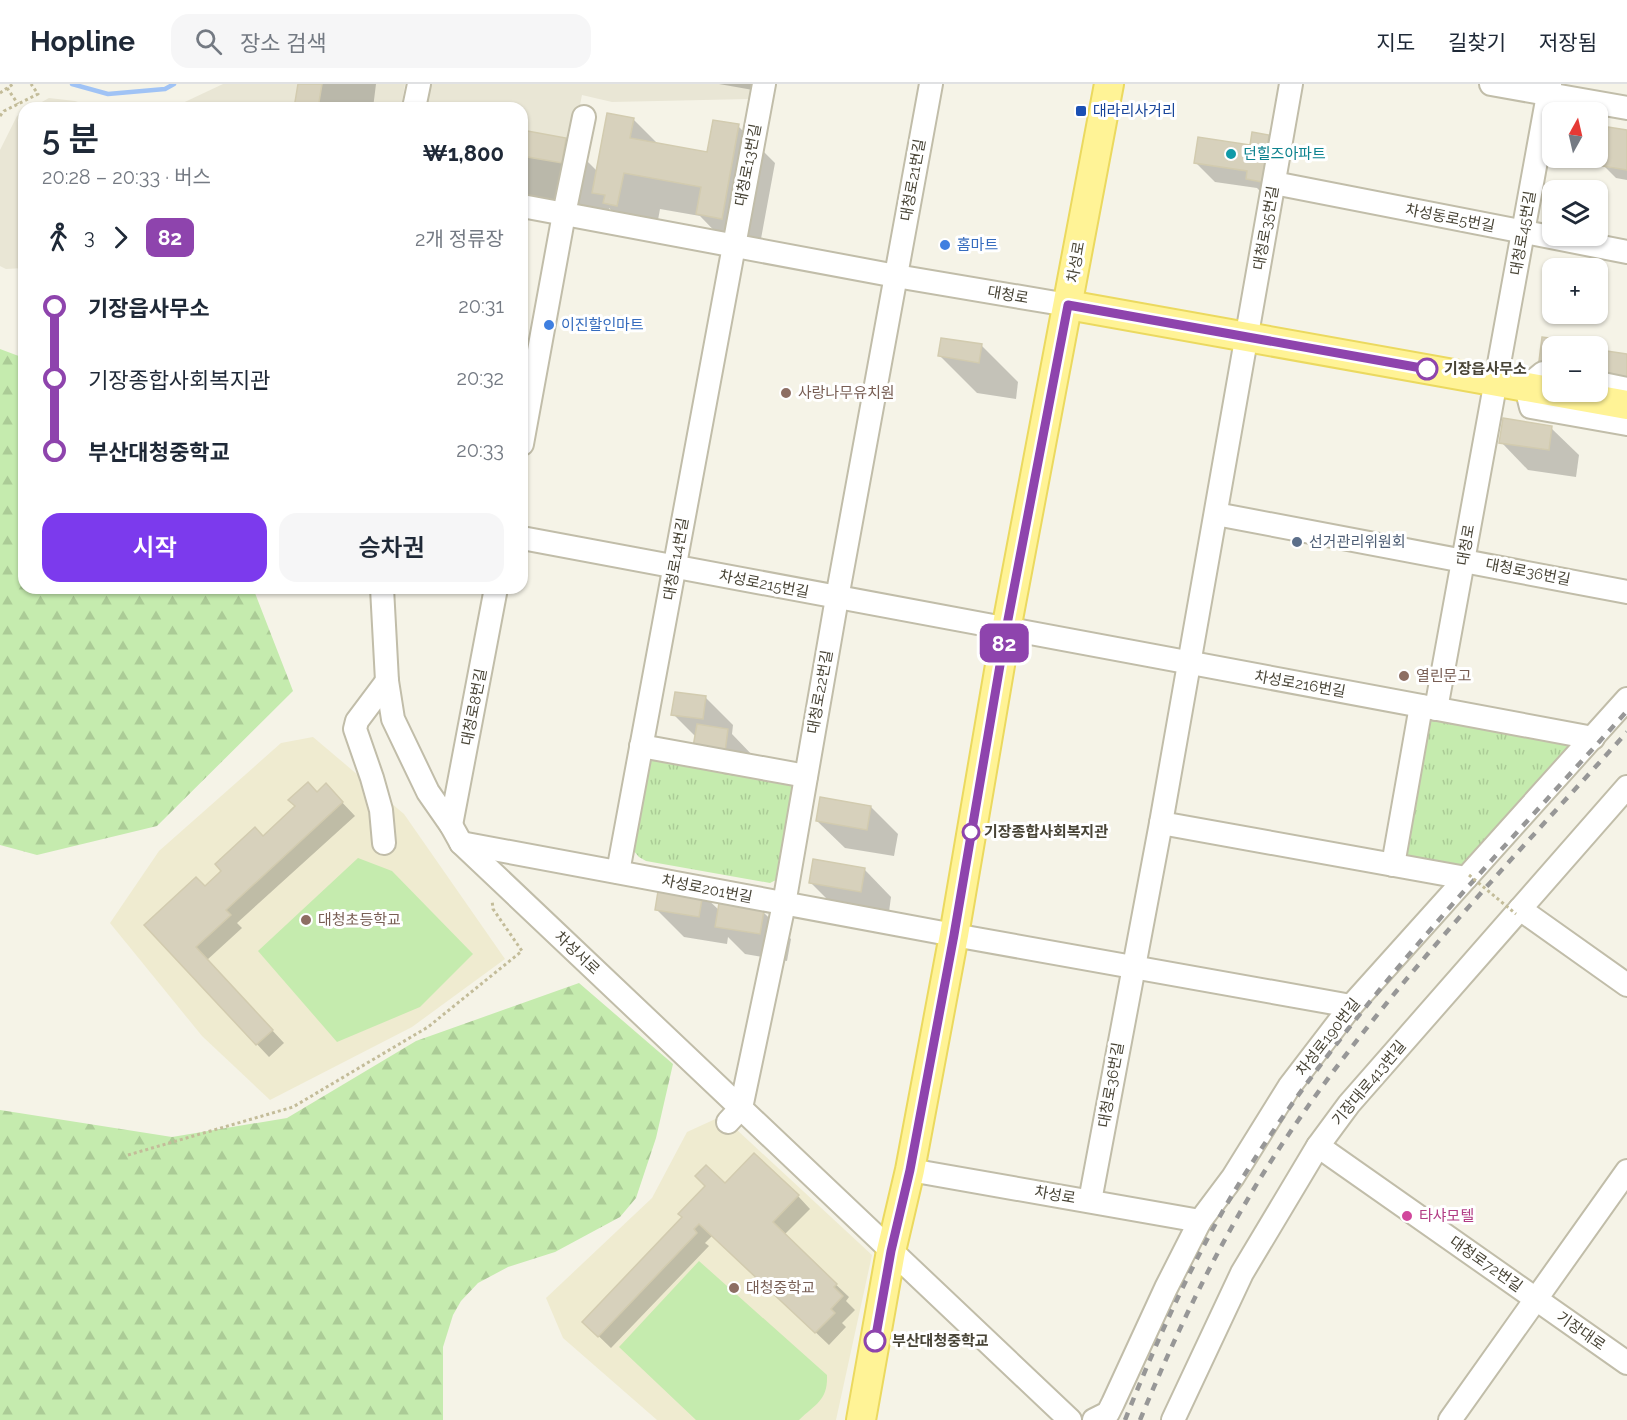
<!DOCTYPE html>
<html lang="ko">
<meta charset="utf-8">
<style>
body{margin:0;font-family:Raleway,"Noto Sans KR",sans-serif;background:#f6f6f7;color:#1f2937;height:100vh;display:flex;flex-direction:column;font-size:22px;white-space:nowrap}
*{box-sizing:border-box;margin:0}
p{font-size:20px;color:#747a83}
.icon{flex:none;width:33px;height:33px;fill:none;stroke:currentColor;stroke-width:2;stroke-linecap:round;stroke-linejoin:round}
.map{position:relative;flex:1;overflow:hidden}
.drawer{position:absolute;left:18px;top:18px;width:510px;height:492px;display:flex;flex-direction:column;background:#fff;border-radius:18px;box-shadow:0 2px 4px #0004}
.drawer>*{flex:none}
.badge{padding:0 12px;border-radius:9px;font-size:21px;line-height:39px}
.needle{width:39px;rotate:8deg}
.tools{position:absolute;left:1542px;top:18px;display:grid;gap:12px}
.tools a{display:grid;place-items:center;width:66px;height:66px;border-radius:12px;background:#fff;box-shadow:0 2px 4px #0004;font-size:30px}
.map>.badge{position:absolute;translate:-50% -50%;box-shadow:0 0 0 3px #fff}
.legs{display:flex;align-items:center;gap:9px;height:66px;padding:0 24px;font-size:20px}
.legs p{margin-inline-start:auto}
.head{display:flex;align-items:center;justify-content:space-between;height:102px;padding:0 24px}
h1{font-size:33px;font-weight:600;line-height:45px}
.cta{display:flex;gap:12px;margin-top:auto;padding:12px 24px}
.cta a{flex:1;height:69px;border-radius:18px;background:#7c3aed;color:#fff;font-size:24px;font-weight:600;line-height:69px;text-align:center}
.cta a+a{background:#f6f6f7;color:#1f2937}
ul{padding:0 24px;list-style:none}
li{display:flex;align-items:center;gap:21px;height:72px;font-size:22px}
li i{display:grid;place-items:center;width:9px;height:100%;margin:0 8px;background:currentColor}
li i::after{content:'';width:15px;height:15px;margin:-8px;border:4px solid;border-radius:50%;background:#fff}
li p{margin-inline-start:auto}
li:first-child i{background:linear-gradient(#0000 50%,currentColor 0)}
li:last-child i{background:linear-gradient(currentColor 50%,#0000 0)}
header{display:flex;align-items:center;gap:36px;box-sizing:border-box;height:84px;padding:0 30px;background:#fff;border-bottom:2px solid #e0e1e3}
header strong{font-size:28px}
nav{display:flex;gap:33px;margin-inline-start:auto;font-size:21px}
.search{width:420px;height:54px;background:#f6f6f7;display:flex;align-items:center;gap:15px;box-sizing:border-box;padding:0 21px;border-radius:18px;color:#747a83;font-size:22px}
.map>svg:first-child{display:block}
</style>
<header>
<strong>Hopline</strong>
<div class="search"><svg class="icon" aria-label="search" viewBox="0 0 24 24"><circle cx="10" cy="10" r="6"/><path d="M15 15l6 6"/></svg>장소 검색</div>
<nav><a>지도</a><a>길찾기</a><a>저장됨</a></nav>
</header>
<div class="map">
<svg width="1627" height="1336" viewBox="0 0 1627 1336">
<defs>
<pattern id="forest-firs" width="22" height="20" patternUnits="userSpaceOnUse" patternTransform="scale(1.5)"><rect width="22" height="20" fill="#c5ebae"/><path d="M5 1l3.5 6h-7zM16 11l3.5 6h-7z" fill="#abcb96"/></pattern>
<pattern id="park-tufts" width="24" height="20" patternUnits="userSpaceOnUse" patternTransform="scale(1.5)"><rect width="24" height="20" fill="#c5ebae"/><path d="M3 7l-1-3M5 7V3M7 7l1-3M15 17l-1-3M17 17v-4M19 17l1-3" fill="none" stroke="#abcb96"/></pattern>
</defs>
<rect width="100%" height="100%" fill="#f5f3e7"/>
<g fill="#e9e6d5">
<polygon points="223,0 405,0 401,24 172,24"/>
<polygon points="430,0 751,0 749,15 612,18 582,11 561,113 556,121 522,114 522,24 425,24"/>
<polygon points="49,14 75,17 96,24 31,24"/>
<polygon points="24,28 24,184 6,185 0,182 0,66 17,32"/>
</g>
<g fill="#efebd0">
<polygon points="313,653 404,730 505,875 412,943 270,1016 202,952 110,839 159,767 281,659"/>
<polygon points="722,1032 872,1171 836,1336 657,1336 563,1254 546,1214 652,1114 687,1048"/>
</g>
<g fill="#c5ebae">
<polygon points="358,774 392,787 473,870 420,923 337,958 258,867"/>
<path d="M699,1177L827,1291C828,1316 816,1320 799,1336H696L619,1263Z"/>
</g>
<g fill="url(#forest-firs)">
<polygon points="0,265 24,274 24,504 253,504 293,607 157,742 37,771 0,761"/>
<polygon points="579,899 673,980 656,1054 636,1114 620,1133 555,1168 508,1183 478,1199 461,1217 453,1231 443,1263 443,1336 0,1336 0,1026 172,1053 287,1034 416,957"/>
</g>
<g fill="url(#park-tufts)">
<polygon points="1426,632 1571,661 1461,783 1400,774"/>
<polygon points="648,673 795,699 780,794 770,799 646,777 639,773 633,766"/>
</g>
<g fill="#0003">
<polygon points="299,0 376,0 373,24 296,24"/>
<polygon points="719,0 754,0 753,6"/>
<polygon points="633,35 659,61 708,70 738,42 775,79 758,171 734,167 700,132 660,125 654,158 642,156 609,124 609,126 522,111 522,48 565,55 598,88"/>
<polygon points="1627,47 1627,96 1616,94 1603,81"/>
<polygon points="1268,52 1287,71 1267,114 1257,104 1215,98 1196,79 1251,63"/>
<polygon points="1543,255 1591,262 1592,262 1552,262 1552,289 1540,277"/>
<polygon points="981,261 1018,298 1016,315 977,309 940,272"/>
<polygon points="1598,268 1601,272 1627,271 1598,308"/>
<polygon points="1551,344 1579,371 1576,393 1528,386 1501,358"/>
<polygon points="706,614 733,641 732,650 755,674 752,694 723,690 695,663 696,653 673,630"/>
<polygon points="317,709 338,714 355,732 237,839 242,844 207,876 284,959 269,973 146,841 205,804"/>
<polygon points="871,723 898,750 894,772 845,764 817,737"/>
<polygon points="864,785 891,813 888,835 838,826 811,799"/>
<polygon points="702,810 720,827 763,828 791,855 787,877 745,870 728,853 727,860 684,853 656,825"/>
<polygon points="725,1101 798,1112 810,1125 784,1151 849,1213 846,1217 855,1226 842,1239 846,1243 829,1261 713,1151 705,1159 709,1162 611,1264 584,1238"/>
</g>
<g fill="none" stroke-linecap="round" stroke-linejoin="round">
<polyline stroke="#a0c3f5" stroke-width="4.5" points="72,0 108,10 165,5 174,0"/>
</g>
<g fill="#d7d1bc" stroke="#d2cbaf" stroke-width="1.5">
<polygon points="298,0 322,0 318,24 294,24"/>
<polygon points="607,29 634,34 630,54 707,68 713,36 739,40 722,135 696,130 701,103 624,89 617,122 603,119 605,111 592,109"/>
<polygon points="1608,43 1627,46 1627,86 1602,82"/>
<polygon points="522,46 566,54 562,79 522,72"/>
<polygon points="1252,48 1269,51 1262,98 1246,95 1247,87 1194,79 1198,53 1250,61"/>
<polygon points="1542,253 1592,260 1591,262 1552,262 1552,279 1539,277"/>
<polygon points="941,254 982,260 979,279 938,272"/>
<polygon points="1600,266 1627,270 1627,295 1598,290"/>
<polygon points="1503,334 1552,342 1549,366 1499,359"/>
<polygon points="675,608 706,612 703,635 671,631"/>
<polygon points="697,640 728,645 725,668 693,663"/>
<polygon points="308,698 317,708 326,699 343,718 226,826 231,831 196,863 273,946 256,961 144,841 196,793 205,802 221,787 215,780 255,743 263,752 295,722 288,716"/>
<polygon points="820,713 871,722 867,746 816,737"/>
<polygon points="813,775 865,784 861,808 809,799"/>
<polygon points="659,801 703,809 699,833 655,826"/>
<polygon points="719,819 764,826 760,850 715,843"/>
<polygon points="754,1069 799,1111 773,1138 837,1200 834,1203 843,1212 831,1225 835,1229 815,1249 699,1140 694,1145 697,1149 598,1253 582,1238 682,1133 678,1130 705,1102 695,1092 706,1081 725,1099"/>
</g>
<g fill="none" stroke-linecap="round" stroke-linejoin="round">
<defs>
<g id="minor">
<polyline points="1491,0 1627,24"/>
<polyline points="414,24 419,0"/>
<polyline points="1274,99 1627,168"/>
<polyline points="522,122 896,192 1068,221"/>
<polyline points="1552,291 1543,289 1526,303 1531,323 1627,340"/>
<polyline points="1598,299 1627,305"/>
<polyline points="522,360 564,130 584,33"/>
<polyline points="1216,430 1627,508"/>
<polyline points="522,454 1593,654"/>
<polyline points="382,504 387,597 393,635 428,708 451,741 461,759 1070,1336"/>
<polyline points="1436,625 1550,0"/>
<polyline points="641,662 806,692"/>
<polyline points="1161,739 1466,794"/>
<polyline points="451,741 496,504"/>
<polyline points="384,759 381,726 372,694 355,645 357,637 387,597"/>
<polyline points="461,759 954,851 1351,922"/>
<polyline points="1393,781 1421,622"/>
<polyline points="618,788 764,0"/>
<polyline points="1520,825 1627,901"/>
<polyline points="728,1038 741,1024 784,820 837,514 931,0"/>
<polyline points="1318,1062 1627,1279"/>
<polyline points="910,1086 1200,1137"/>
<polyline points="1090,1117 1161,739 1291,0"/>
<polyline points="1094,1336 1108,1329 1113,1319 1166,1204 1200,1137 1233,1093 1289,1003 1351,922 1627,615"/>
<polyline points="1173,1336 1242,1189 1318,1062 1349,1020 1627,703"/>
<polyline points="1450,1336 1627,1087"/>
</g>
<g id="major">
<polyline points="1068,221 1627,321"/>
<polyline points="861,1336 891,1167 910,1086 954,851 1006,546 1109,0"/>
</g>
</defs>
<use href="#minor" stroke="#c1bda9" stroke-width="26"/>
<use href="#major" stroke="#ebd95f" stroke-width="32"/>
<g stroke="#c3bc99" stroke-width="3" stroke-dasharray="3 3" stroke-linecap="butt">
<polyline points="7,4 18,20"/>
<polyline points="0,9 13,0"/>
<polyline points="0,32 4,27 38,10 31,0"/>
<polyline points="128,1071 293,1023 428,943 522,867 493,825 492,816"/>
</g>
<use href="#minor" stroke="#fff" stroke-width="22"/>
<use href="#major" stroke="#fff396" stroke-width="28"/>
<g stroke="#979797" stroke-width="4.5" stroke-dasharray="8 8" stroke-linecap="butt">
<path d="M1125,1336C1161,1246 1201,1157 1254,1076C1360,912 1497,772 1627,627"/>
<path d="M1140,1336C1176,1249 1216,1165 1266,1085C1367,925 1501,788 1627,648"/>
</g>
<polyline stroke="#c3bc99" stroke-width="3" stroke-dasharray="3 3" stroke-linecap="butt" points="1469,791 1516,830"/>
</g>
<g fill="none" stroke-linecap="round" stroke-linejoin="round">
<defs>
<polyline id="line-1" points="875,1257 891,1167 910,1086 954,851 1006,546 1068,221 1427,285"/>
</defs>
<use href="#line-1" stroke="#fff" stroke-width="14"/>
<use href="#line-1" stroke="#8e44ad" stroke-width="9"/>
</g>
<rect fill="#1a4fb4" stroke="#fff" stroke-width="2" x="1075" y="21" width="12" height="12" rx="3"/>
<circle fill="#0f9aa8" stroke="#fff" stroke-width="2" cx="1231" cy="70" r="6"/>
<g fill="#3f7fe0" stroke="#fff" stroke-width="2">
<circle cx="945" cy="161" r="6"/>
<circle cx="549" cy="241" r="6"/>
</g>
<g fill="#fff" stroke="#8e44ad" stroke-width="3">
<circle cx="1427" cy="285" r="10"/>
<circle cx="971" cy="748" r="8"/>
<circle cx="875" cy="1257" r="10"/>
</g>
<g fill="#8d6e63" stroke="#fff" stroke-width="2">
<circle cx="786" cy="309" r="6"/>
<circle cx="1404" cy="592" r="6"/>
<circle cx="306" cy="836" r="6"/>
<circle cx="734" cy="1204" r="6"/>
</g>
<circle fill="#5c6f8a" stroke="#fff" stroke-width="2" cx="1297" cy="458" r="6"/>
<circle fill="#d1479c" stroke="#fff" stroke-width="2" cx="1407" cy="1132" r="6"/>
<g text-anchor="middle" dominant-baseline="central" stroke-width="6" stroke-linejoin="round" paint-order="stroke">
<g font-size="15" fill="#164399" stroke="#fff" text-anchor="start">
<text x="1093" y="27">대라리사거리</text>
</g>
<g font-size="15" fill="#0d838f" stroke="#fff" text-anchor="start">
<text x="1243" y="70">던힐즈아파트</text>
</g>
<g font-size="15" fill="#484436" stroke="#fff">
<text transform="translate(748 81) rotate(-79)">대청로13번길</text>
<text transform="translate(913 96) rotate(-80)">대청로21번길</text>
<text transform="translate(1450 134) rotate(11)">차성동로5번길</text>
<text transform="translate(1266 144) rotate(-80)">대청로35번길</text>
<text transform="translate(1523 149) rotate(-80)">대청로45번길</text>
<text transform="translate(1076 178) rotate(-80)">차성로</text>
<text transform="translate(1008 211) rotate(10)">대청로</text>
<text transform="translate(1466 461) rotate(-80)">대청로</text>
<text transform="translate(676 475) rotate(-80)">대청로14번길</text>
<text transform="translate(1528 488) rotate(11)">대청로36번길</text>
<text transform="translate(764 500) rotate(11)">차성로215번길</text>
<text transform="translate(1300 600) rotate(10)">차성로216번길</text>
<text transform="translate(820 608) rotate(-80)">대청로22번길</text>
<text transform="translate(474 623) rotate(-79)">대청로8번길</text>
<text transform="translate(707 805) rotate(11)">차성로201번길</text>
<text transform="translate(577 869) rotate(43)">차성서로</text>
<text transform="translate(1328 953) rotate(-52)">차성로190번길</text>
<text transform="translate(1369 999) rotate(-50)">기장대로413번길</text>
<text transform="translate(1111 1001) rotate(-80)">대청로36번길</text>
<text transform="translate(1055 1111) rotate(10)">차성로</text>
<text transform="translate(1486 1180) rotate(35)">대청로72번길</text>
<text transform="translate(1581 1247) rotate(35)">기장대로</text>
</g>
<g font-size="15" fill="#366cbe" stroke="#fff" text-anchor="start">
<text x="957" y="161">홈마트</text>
<text x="561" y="241">이진할인마트</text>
</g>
<g font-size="15" font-weight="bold" fill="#484436" stroke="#fff" text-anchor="start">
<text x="1444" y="285">기장읍사무소</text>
<text x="984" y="748">기장종합사회복지관</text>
<text x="892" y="1257">부산대청중학교</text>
</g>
<g font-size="15" fill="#785e54" stroke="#fff" text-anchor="start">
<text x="798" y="309">사랑나무유치원</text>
<text x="1416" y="592">열린문고</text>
<text x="318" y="836">대청초등학교</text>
<text x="746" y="1204">대청중학교</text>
</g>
<g font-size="15" fill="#4e5e75" stroke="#fff" text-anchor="start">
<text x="1309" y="458">선거관리위원회</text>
</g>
<g font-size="15" fill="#b23c85" stroke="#fff" text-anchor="start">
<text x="1419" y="1132">타샤모텔</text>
</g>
</g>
</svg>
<div class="tools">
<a><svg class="needle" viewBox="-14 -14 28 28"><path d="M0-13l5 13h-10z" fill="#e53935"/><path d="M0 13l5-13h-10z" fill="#747a83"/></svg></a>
<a><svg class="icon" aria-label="layers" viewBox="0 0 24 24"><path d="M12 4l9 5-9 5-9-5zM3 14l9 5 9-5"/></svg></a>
<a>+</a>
<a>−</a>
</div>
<b class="badge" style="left:1004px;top:559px;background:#8e44ad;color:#fff">82</b>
<section class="drawer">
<div class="head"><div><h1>5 분</h1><p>20:28 – 20:33 · 버스</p></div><b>₩1,800</b></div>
<div class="legs"><svg class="icon" aria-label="walk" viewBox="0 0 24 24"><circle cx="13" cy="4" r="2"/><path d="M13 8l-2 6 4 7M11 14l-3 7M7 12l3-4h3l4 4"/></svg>3<svg class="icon" aria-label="forward" viewBox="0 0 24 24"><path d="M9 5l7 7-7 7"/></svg><b class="badge" style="background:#8e44ad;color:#fff">82</b><p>2개 정류장</p></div>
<ul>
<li><i style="color:#8e44ad"></i><b>기장읍사무소</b><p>20:31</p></li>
<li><i style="color:#8e44ad"></i><span>기장종합사회복지관</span><p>20:32</p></li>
<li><i style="color:#8e44ad"></i><b>부산대청중학교</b><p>20:33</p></li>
</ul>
<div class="cta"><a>시작</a><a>승차권</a></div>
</section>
</div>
